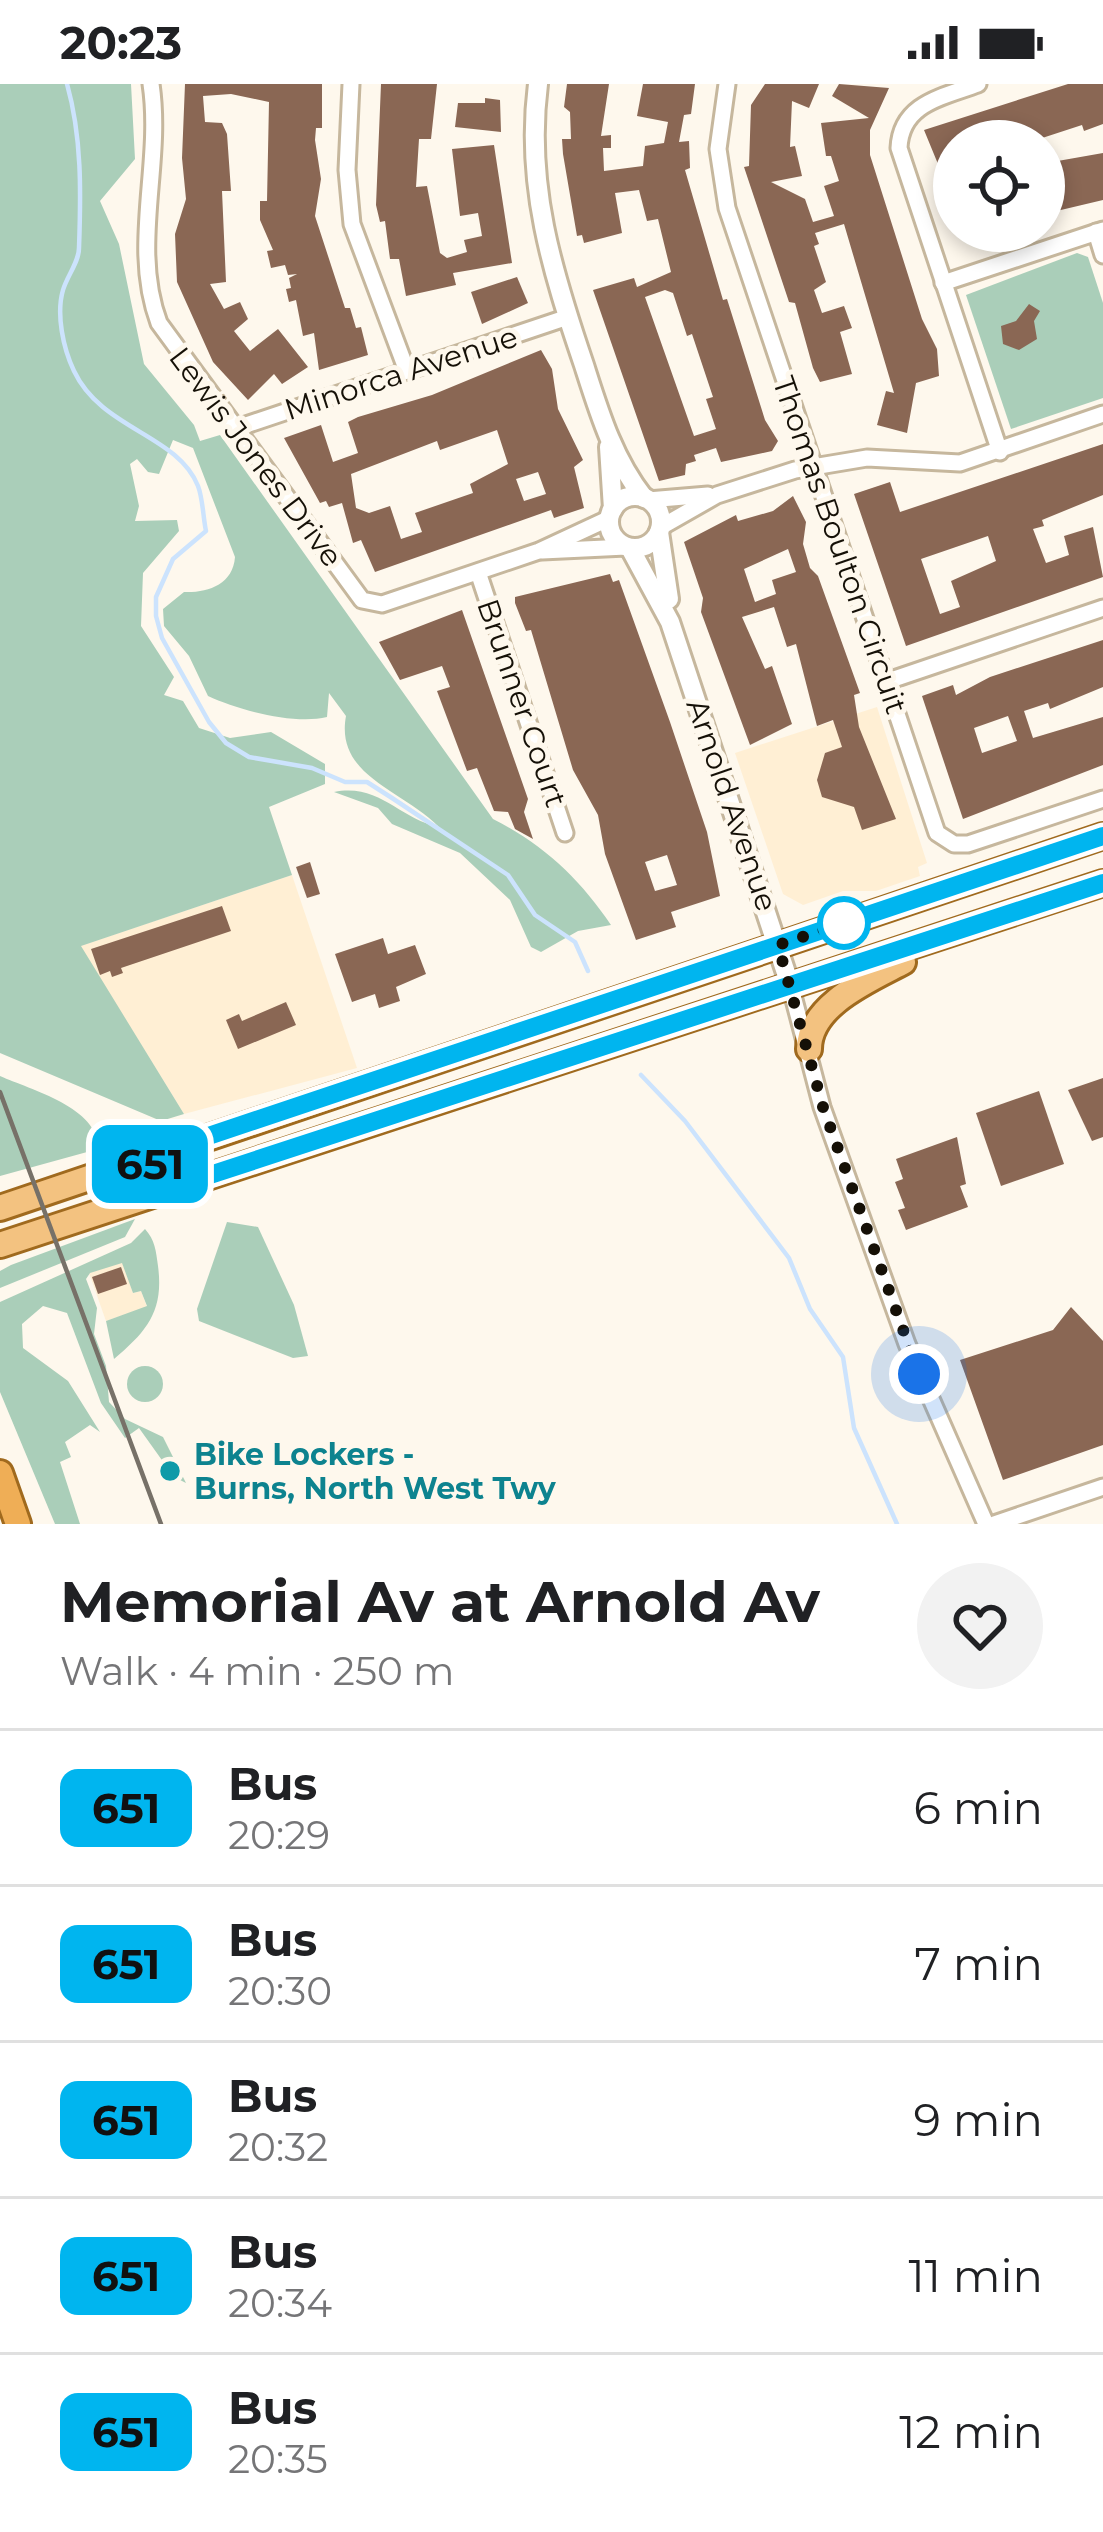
<!DOCTYPE html>
<meta charset="utf-8">
<style>
body{margin:0;font-family:Montserrat,sans-serif;background:#f2f2f2;color:#202124;height:100vh;display:flex;flex-direction:column;font-size:45px;white-space:nowrap}
*{box-sizing:border-box;margin:0}
p{font-size:39px;color:#757577}
.icon{flex:none;width:66px;height:66px;fill:none;stroke:currentColor;stroke-width:2;stroke-linecap:round;stroke-linejoin:round}
.map{position:relative;height:1440px;overflow:hidden}
.details{display:flex;flex-direction:column;background:#fff;flex:1}
.details>*{flex:none}
.badge{padding:0 24px;border-radius:18px;font-size:42px;line-height:78px}
.buttons{position:absolute;left:933px;top:36px;display:grid;gap:24px}
.buttons a{display:grid;place-items:center;width:132px;height:132px;border-radius:50%;background:#fff;box-shadow:0 6px 18px #0003;font-size:60px}
.you{position:absolute;width:60px;height:60px;margin:-30px;border:9px solid #fff;border-radius:50%;background:#1a73e8;box-shadow:0 0 0 18px #1a73e833}
.map>.badge{position:absolute;translate:-50% -50%;box-shadow:0 0 0 6px #fff}
.round{display:grid;place-items:center;flex:none;width:126px;height:126px;border-radius:63px;background:#f2f2f2}
.overview{display:flex;align-items:center;justify-content:space-between;height:204px;padding:0 60px}
h1{font-size:57px;font-weight:700;line-height:90px}
ul{padding:0;list-style:none}
li{display:flex;align-items:center;gap:36px;height:156px;padding:0 60px;border-top:3px solid #e0e0e0}
li div{flex:1}
li b{display:block;font-size:45px}
li em{font-style:normal}
li .badge{min-width:132px;font-weight:700;text-align:center}
.status{display:flex;justify-content:space-between;align-items:center;height:84px;padding:0 60px;background:#fff;direction:ltr}
.status svg{height:33px;fill:currentColor}
.map>svg:first-child{display:block}
</style>
<div class="status"><b>20:23</b><svg viewBox="0 0 49 12"><path d="M0 12V9h3v3zM5 12V6h3v6zM10 12V3h3v9zM15 12V0h3v12zM26 1h20v11H26zM47 4h2v5h-2z"/></svg></div>
<div class="map">
<svg width="1103" height="1440" viewBox="0 0 1103 1440">
<rect width="100%" height="100%" fill="#fef8ed"/>
<g fill="#ffefd4">
<polygon points="877,623 927,779 918,783 920,792 876,807 843,807 803,821 783,810 735,669"/>
<polygon points="292,791 357,984 184,1030 80,862"/>
<polygon points="122,1178 133,1209 141,1207 147,1223 106,1237 89,1189"/>
</g>
<g fill="#aaceb9">
<path d="M0,0H131L135,75L100,117L119,160L144,280L194,341L200,357L220,351L493,735C543,760 580,795 611,841L578,847L541,868L531,863L510,816L460,769L392,740L378,724L334,708C380,699 399,735 439,743C401,705 335,692 346,632L329,609L327,633C294,641 238,626 208,612L189,572L164,542L163,525L184,508C207,509 233,501 235,473L193,364L173,356L159,390L148,388L137,375L130,380L139,422L135,437L177,436L179,447L143,489L141,542L174,593L164,611L183,617L199,644L230,654L271,648L325,680V700L269,723L292,791L81,862L184,1030L161,1037L0,969Z"/>
<polygon points="1077,169 1088,173 1103,219 1103,314 1011,345 966,211"/>
<path d="M0,992C31,1006 99,1023 98,1065L0,1092Z"/>
<polygon points="135,1135 125,1153 0,1204 0,1187 11,1181"/>
<polygon points="227,1138 258,1143 294,1221 308,1272 293,1274 199,1237 197,1225"/>
<path d="M145,1145C155,1156 156,1167 158,1182C164,1227 147,1247 114,1275L106,1237L147,1222L141,1207L133,1209L122,1179L90,1189L86,1195L97,1224L94,1250L106,1282L109,1318L125,1335L163,1353L186,1399L174,1393L139,1344L125,1354L101,1319L67,1229L43,1222L22,1240L23,1264L68,1297L100,1348L90,1341L65,1358L71,1373L60,1378L80,1440H55L0,1308V1218L131,1159Z"/>
<circle cx="145" cy="1300" r="18"/>
</g>
<g fill="none" stroke-linecap="round" stroke-linejoin="round">
<g stroke="#cce3fd" stroke-width="4.5">
<path d="M67,0C82,53 81,109 79,164C79,178 67,192 63,206C56,230 63,264 74,287C102,346 177,350 198,402C203,415 203,433 206,447L173,475L156,513V532L162,554L209,638L226,659L249,673L312,684L345,698H367L392,714L508,791L535,831L575,858L588,887"/>
<polyline points="641,991 685,1037 789,1174 810,1225 843,1273 854,1344 897,1440"/>
</g>
</g>
<g fill="#8a6754" fill-rule="evenodd">
<polygon points="185,0 322,0 322,44 316,44 315,56 321,95 315,132 345,224 350,224 356,244 361,243 368,271 319,286 314,249 303,252 296,216 289,218 286,205 291,204 289,194 297,190 288,191 285,181 271,184 267,167 273,166 260,136 260,117 267,117 269,18 231,10 203,12 205,38 222,39 227,50 231,107 222,107 226,198 210,200 224,225 240,218 248,235 234,247 250,267 278,245 308,283 282,300 274,290 248,316 213,278 177,198 175,150 186,115 182,74"/>
<polygon points="381,0 437,0 431,55 419,55 416,103 427,102 440,169 447,174 467,168 464,156 482,152 478,129 460,132 452,65 494,61 512,179 453,189 456,201 406,212 399,175 390,175 385,137 380,138 376,121"/>
<path d="M567,0H609L601,52L611,51V64H603L604,87L643,82L645,62L664,59L668,38L637,32L643,0H695L691,30L684,31L679,58L689,57L690,84L685,86L723,216L727,215L765,336L778,357L772,367L721,378L716,364L694,371L696,377L686,380L685,391L659,397L593,206L634,194L637,203L671,188L658,135L647,137L639,106L615,109L622,149L584,159L582,151L577,152L563,70L562,55H571L570,28L564,23ZM665,206L673,209L687,252L692,250L713,313L706,315L716,345L694,352L645,213Z"/>
<polygon points="765,0 819,0 809,24 792,17 790,63 795,62 802,92 771,98 805,115 813,138 834,132 824,102 839,97 831,72 826,72 821,39 869,34 832,12 839,0 889,4 870,46 870,71 922,235 937,265 939,292 916,299 907,349 877,341 886,307 894,309 844,140 815,149 819,160 814,162 826,198 814,206 822,229 844,222 852,244 840,248 852,290 820,298 813,284 795,219 789,218 744,83 749,82 751,21"/>
<polygon points="1068,0 1103,0 1103,40 1084,47 1082,41 1033,57 954,57 949,66 954,83 952,139 939,99 945,97 924,46"/>
<polygon points="485,14 500,16 501,48 455,43 458,19 485,19"/>
<polygon points="1103,69 1103,116 1044,130 1044,113 1053,110 1046,89 1054,86 1052,78"/>
<polygon points="517,193 528,219 482,240 471,208"/>
<polygon points="1029,220 1040,227 1034,237 1037,255 1019,266 1003,260 1001,242 1016,237"/>
<path d="M541,266L552,285L558,325L583,376L574,383L584,424L554,434L551,426L375,488L361,456L353,459L342,419L329,423L326,417L320,419L284,354L321,341L333,378L358,369L348,338L358,333L432,311ZM497,346L508,380L470,400L473,409L415,429L422,448L401,455L390,422L369,429L356,424L351,390L437,357L440,366ZM538,388L546,410L524,417L516,395Z"/>
<path d="M1103,360V411L1042,436L1044,442L1033,445L1046,479L1069,471L1064,452L1093,443L1103,493L906,562L854,410L890,398L900,428ZM988,452L996,477L951,497L960,523L940,530L921,475Z"/>
<path d="M793,412L806,438L803,460L810,484L818,492L860,609L854,611L859,643L896,735L862,746L854,723L822,713L817,696L825,669L842,663L833,636L817,642L796,560L787,563L774,523L742,533L765,585L772,582L792,640L750,661L701,528L703,514L684,458L736,431L738,437L773,427ZM788,465L796,488L772,496L776,510L755,518L744,485Z"/>
<path d="M610,490L613,498L619,496L670,638L707,748L720,812L671,828L676,843L636,856L605,770L598,731L573,686L531,546L526,547L515,519V513ZM667,771L677,801L655,807L645,778Z"/>
<polygon points="462,526 528,715 524,728 533,755 515,745 508,728 494,727 477,684 467,687 437,607 450,603 442,582 400,596 379,558"/>
<path d="M1103,556V603L1050,625L1048,619L1024,627L1033,654L1103,633V681L963,735L922,612L953,601L956,611L990,593ZM1008,632L1017,657L982,669L974,644Z"/>
<polygon points="310,778 320,810 307,814 296,783"/>
<polygon points="222,822 231,847 121,884 123,889 112,893 110,887 100,891 91,865"/>
<polygon points="383,854 388,870 415,861 426,890 396,903 400,917 379,924 375,910 352,918 335,870"/>
<polygon points="286,918 296,941 238,965 226,936 239,930 242,937"/>
<polygon points="1103,994 1103,1053 1092,1057 1068,1006"/>
<polygon points="1039,1007 1064,1080 1001,1102 976,1029"/>
<polygon points="957,1053 966,1100 960,1102 968,1123 906,1146 898,1126 905,1124 895,1098 903,1095 896,1075"/>
<polygon points="121,1183 127,1200 98,1210 92,1193"/>
<polygon points="1071,1223 1103,1257 1103,1361 1003,1396 960,1276 1053,1246"/>
</g>
<g fill="none" stroke-linecap="round" stroke-linejoin="round">
<defs>
<g id="minor">
<path d="M151,0C163,80 130,162 159,239L362,516L382,520L539,467L610,434"/>
<polyline points="351,0 347,86 352,140 407,287"/>
<polyline points="727,0 718,65 727,124 937,749 954,760 968,760 1103,715"/>
<path d="M978,0C943,13 901,19 899,64L1000,368"/>
<polyline points="1096,148 1103,171"/>
<polyline points="943,199 1103,146"/>
<polyline points="234,345 568,233"/>
<polyline points="648,416 708,411"/>
<polyline points="661,443 717,411 795,386 867,374 960,379 1103,330"/>
<polyline points="542,467 626,463"/>
<polyline points="478,488 565,749"/>
<polyline points="885,598 1103,524"/>
<polyline points="791,904 822,1023 907,1260 986,1440"/>
<polyline points="994,1440 1103,1403"/>
</g>
<g id="tertiary">
<path d="M538,0C525,100 552,187 584,281C599,328 613,375 644,414"/>
<polyline points="609,363 613,425"/>
<circle cx="635" cy="438" r="26"/>
<polyline points="659,448 669,515"/>
<polyline points="630,464 670,538 791,904"/>
</g>
<g id="primary">
<path d="M809,965C809,921 869,896 903,878"/>
<polyline points="0,1124 1103,752"/>
<polyline points="0,1161 1103,799"/>
</g>
<polyline id="trunk" points="0,1389 18,1440"/>
</defs>
<use href="#minor" stroke="#c6b79d" stroke-width="21"/>
<use href="#tertiary" stroke="#c6b79d" stroke-width="24"/>
<use href="#primary" stroke="#a06a1e" stroke-width="30"/>
<use href="#trunk" stroke="#a06a1e" stroke-width="30"/>
<use href="#minor" stroke="#fff" stroke-width="15"/>
<use href="#tertiary" stroke="#fff" stroke-width="18"/>
<use href="#primary" stroke="#f3c280" stroke-width="24"/>
<use href="#trunk" stroke="#efae56" stroke-width="24"/>
<polyline stroke="#777168" stroke-width="4.5" points="0,1008 161,1440"/>
</g>
<g fill="none" stroke-linecap="round" stroke-linejoin="round">
<defs>
<polyline id="line" points="1103,752 146,1073 164,1106 1103,799"/>
</defs>
<use href="#line" stroke="#fff" stroke-width="27"/>
<use href="#line" stroke="#00b5ef" stroke-width="18"/>
<polyline stroke="#151007" stroke-width="12" stroke-dasharray="0 21.6" points="844,839 778,861 823,1023 919,1290"/>
</g>
<circle fill="#fff" stroke="#00b5ef" stroke-width="6" cx="844" cy="839" r="24"/>
<circle fill="#0f9aa8" stroke="#fef8ed" stroke-width="4.5" cx="170" cy="1387" r="12"/>
<g text-anchor="middle" dominant-baseline="central" stroke-width="10" stroke-linejoin="round" paint-order="stroke">
<g font-size="30" fill="#151007" stroke="#fef8ed">
<text transform="translate(401 289) rotate(-18)">Minorca Avenue</text>
<text transform="translate(256 373) rotate(53)">Lewis Jones Drive</text>
<text transform="translate(840 461) rotate(71)">Thomas Boulton Circuit</text>
<text transform="translate(522 619) rotate(71)">Brunner Court</text>
<text transform="translate(732 721) rotate(71)">Arnold Avenue</text>
</g>
<g font-size="30" font-weight="bold" fill="#0d838f" stroke="#fef8ed" text-anchor="start">
<text x="194" y="1370">Bike Lockers -<tspan x="194" dy="34">Burns, North West Twy</tspan></text>
</g>
</g>
</svg>
<div class="buttons">
<a><svg class="icon" aria-label="locate" viewBox="0 0 24 24"><circle cx="12" cy="12" r="6"/><path d="M12 2v4M12 18v4M2 12h4M18 12h4"/></svg></a>
</div>
<div class="you" style="left:919px;top:1290px"></div>
<b class="badge" style="left:150px;top:1080px;background:#00b5ef;color:#111">651</b>
</div>
<section class="details">
<div class="overview"><div><h1>Memorial Av at Arnold Av</h1><p>Walk · 4 min · 250 m</p></div><a class="round"><svg class="icon" aria-label="heart" viewBox="0 0 24 24"><path d="M12 20l-8-8c-3-5 5-10 8-4 3-6 11-1 8 4z"/></svg></a></div>
<ul>
<li><span class="badge" style="background:#00b5ef;color:#111">651</span><div><b>Bus</b><p>20:29</p></div><em>6 min</em></li>
<li><span class="badge" style="background:#00b5ef;color:#111">651</span><div><b>Bus</b><p>20:30</p></div><em>7 min</em></li>
<li><span class="badge" style="background:#00b5ef;color:#111">651</span><div><b>Bus</b><p>20:32</p></div><em>9 min</em></li>
<li><span class="badge" style="background:#00b5ef;color:#111">651</span><div><b>Bus</b><p>20:34</p></div><em>11 min</em></li>
<li><span class="badge" style="background:#00b5ef;color:#111">651</span><div><b>Bus</b><p>20:35</p></div><em>12 min</em></li>
</ul>
</section>
